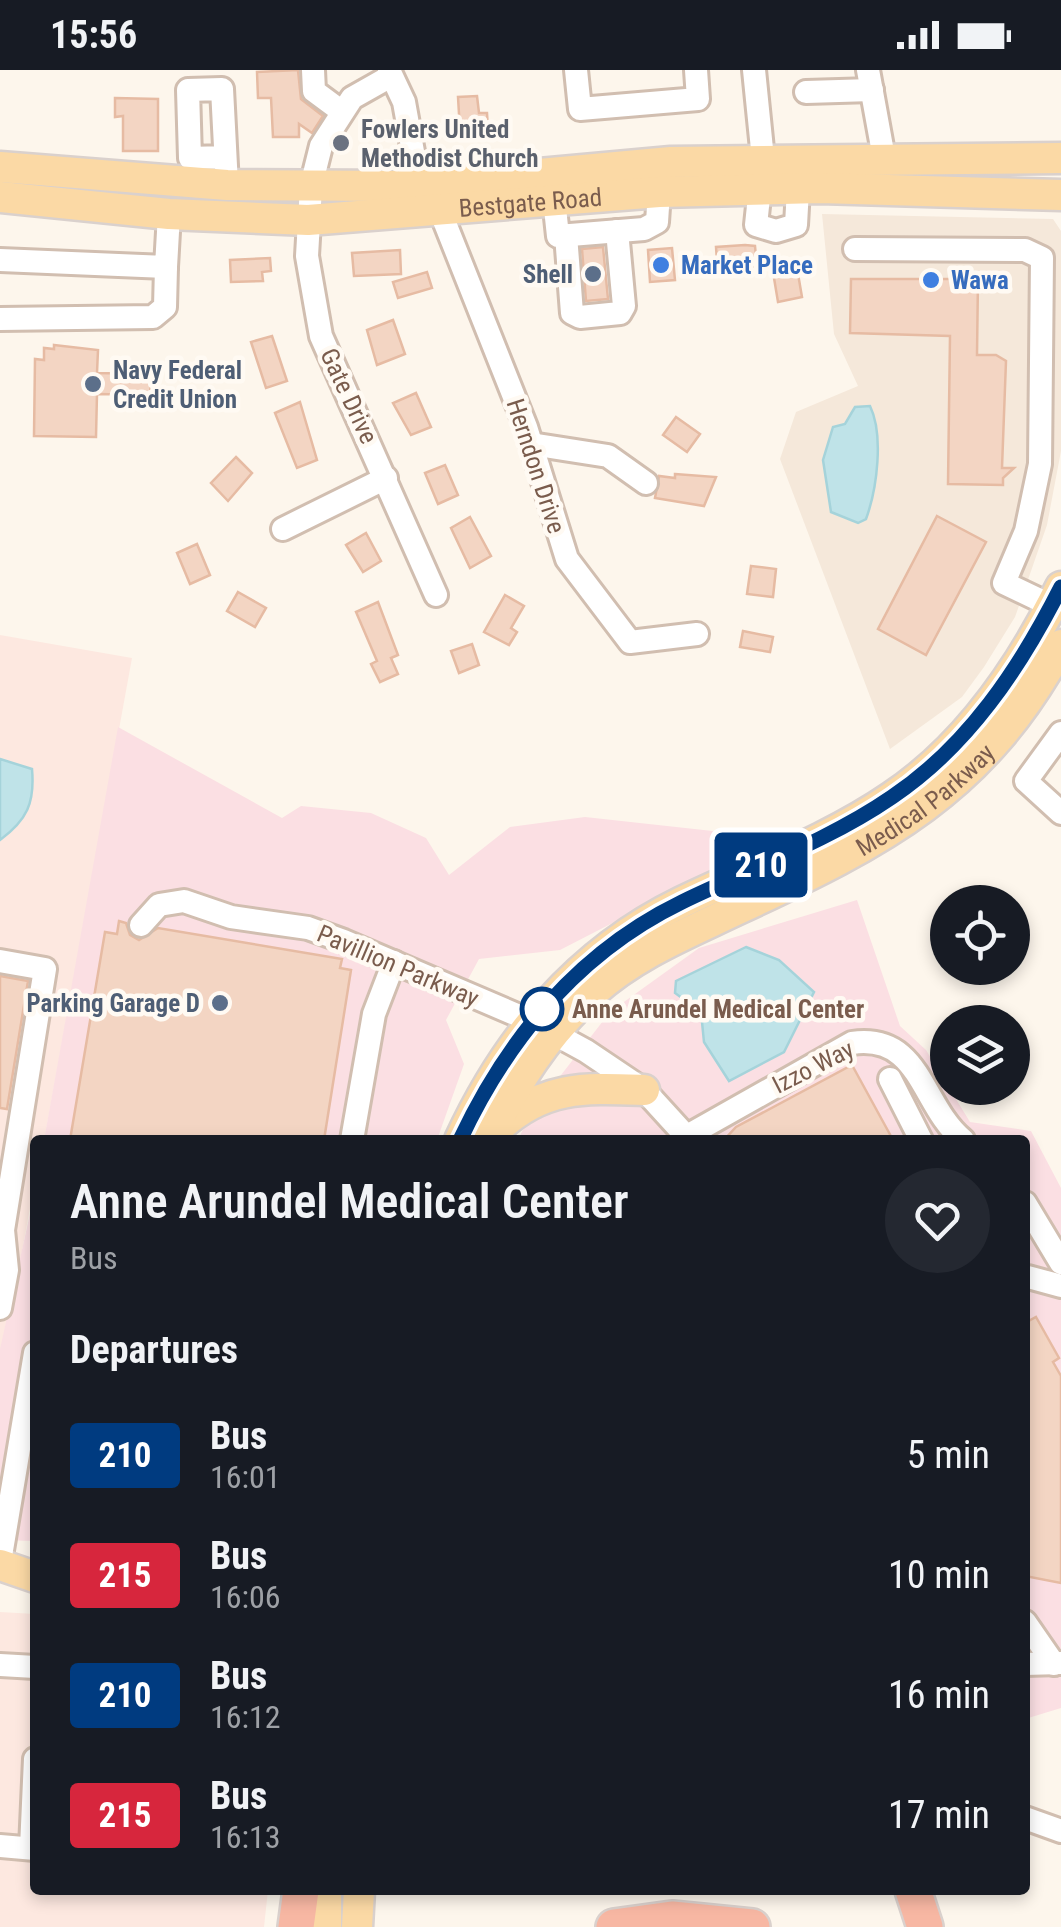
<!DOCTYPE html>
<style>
body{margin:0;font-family:"Roboto Condensed",sans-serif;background:#242831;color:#f1f3f6;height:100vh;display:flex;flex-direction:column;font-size:38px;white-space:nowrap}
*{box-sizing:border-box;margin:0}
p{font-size:32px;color:#9ea1a6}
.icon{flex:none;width:55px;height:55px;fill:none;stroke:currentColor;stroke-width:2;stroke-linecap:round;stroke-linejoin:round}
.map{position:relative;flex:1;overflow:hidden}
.details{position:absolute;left:30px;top:1065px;width:1000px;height:760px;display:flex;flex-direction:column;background:#171b24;border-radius:10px;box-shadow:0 5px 15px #0003}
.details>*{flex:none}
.badge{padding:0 20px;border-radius:8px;font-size:35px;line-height:65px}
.controls{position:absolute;left:930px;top:815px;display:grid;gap:20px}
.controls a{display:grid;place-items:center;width:100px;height:100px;border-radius:50%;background:#171b24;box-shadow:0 5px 15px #0003;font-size:50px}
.map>.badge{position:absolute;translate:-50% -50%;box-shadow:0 0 0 5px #fff}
h2{padding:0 40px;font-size:38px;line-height:90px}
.round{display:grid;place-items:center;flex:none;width:105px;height:105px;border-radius:52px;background:#242831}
.summary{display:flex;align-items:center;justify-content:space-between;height:170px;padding:0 40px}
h1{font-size:48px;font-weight:600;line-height:75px}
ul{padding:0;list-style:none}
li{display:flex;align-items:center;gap:30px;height:120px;padding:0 40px}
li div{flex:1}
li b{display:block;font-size:38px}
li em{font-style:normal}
li .badge{min-width:110px;font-weight:700;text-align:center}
.status{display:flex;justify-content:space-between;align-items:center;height:70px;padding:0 50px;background:#171b24;direction:ltr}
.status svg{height:28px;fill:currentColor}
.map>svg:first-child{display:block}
</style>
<div class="status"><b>15:56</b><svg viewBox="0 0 49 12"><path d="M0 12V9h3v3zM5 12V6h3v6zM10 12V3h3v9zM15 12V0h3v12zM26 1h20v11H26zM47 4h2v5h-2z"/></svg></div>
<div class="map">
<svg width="1061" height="1857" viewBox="0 0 1061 1857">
<rect width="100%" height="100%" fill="#fdf6ec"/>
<polygon fill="#f5e8da" points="822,144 1053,149 1061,161 1061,381 1047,455 1015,547 984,597 962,627 890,679 780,389 796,342 858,316 834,264"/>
<g fill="#fde8e0">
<polygon points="0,565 132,588 46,1060 44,1070 35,1070 35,1112 0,1297"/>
<polygon points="0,1542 35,1544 35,1820 268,1820 264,1857 0,1857"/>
</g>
<g fill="#fbdfe3">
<polygon points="118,657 282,748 301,736 371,743 426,768 449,805 510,757 585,747 740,764 791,761 560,880 479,889 446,950 464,994 437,1070 44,1070"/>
<polygon points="857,830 900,956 926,980 970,1052 1031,1061 1061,1118 1061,1638 1025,1649 1025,1070 518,1070 530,1045 610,942 699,878"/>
<polygon points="35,1121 35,1471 0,1470 0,1279"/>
</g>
<g fill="#bfe3e8" stroke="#a5d3da" stroke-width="2.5">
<path d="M870,336C884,365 877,419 866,449L858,453L831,442L823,390L833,357L845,354L855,337Z"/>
<path d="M0,689L32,699C35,733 27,750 0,770Z"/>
<polygon points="746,877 779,890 814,922 784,982 729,1011 704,972 701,942 675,923 676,911"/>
</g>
<g fill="#f3d5c3" stroke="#e6bba3" stroke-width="2.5">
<polygon points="298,0 301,29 323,46 312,63 299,54 299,67 273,67 271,28 258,28 257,2"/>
<polygon points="477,26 479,43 487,43 488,59 460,61 458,27"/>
<polygon points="115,28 158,29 158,81 123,81 123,46 115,47"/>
<polygon points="745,175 755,176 757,198 718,205 716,177"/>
<polygon points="603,177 608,229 586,231 582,179"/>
<polygon points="672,178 675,210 650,212 648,180"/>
<polygon points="400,180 401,204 354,206 352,183"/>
<polygon points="270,188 271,201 262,202 263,211 231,212 230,190"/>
<polygon points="797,198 802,227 778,232 773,202"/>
<polygon points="427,202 432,218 398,228 393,212"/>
<polygon points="851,209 978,209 977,285 996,285 1006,291 1002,398 1014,398 1003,408 1003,415 948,414 950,266 850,263"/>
<polygon points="393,250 405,284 377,295 367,260"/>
<polygon points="272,266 287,311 266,318 251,272"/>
<polygon points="54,275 98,280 97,303 151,304 150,325 97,324 96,367 34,366 35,289 44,290 44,278 54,279"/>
<polygon points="416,323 431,357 411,365 393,333"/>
<polygon points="300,332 317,390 297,398 275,343"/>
<polygon points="676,347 700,364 687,382 663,365"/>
<polygon points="236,387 252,403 228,431 211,413"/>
<polygon points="445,395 458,425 438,434 425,403"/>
<polygon points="675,404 716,407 704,436 655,428 659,406 675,408"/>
<polygon points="937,446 986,472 926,585 878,559"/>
<polygon points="470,447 491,486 470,498 451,458"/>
<polygon points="366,463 381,491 363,502 346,475"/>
<polygon points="197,474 210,505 190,514 177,483"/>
<polygon points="751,496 776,499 773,527 747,524"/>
<polygon points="238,522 266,538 255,557 227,541"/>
<polygon points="505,525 524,536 511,558 517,562 509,575 484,562"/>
<polygon points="378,532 398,585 391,588 398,604 380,612 371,594 377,591 356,542"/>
<polygon points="743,561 773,567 770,582 740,577"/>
<polygon points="472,574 479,595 459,603 451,581"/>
<polygon points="119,851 126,853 130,865 139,870 158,858 342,889 340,898 351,900 324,1070 70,1070 105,862 117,864"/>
<polygon points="0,906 28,911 7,1039 0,1038"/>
<polygon points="852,995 893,1070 724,1070 736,1057"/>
<polygon points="1036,1247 1059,1288 1053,1292 1061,1306 1061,1513 1025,1506 1025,1253"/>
</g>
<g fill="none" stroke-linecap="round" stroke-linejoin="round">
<defs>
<g id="minor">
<polyline points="313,0 314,21 341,41"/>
<polyline points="389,0 404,32 419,115"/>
<polyline points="576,0 580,39 698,29 696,0"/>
<polyline points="754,0 763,89 756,155 776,161 796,155 798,119"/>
<polyline points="868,0 884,88"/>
<polyline points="391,6 352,28 321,76 311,116 307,186 321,266 436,525"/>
<polyline points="806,22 872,20"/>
<polyline points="225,87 190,88 188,20 222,19 227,115"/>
<polyline points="554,129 558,166 644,159 657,152 659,122"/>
<polyline points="441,143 526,357 567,489 630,572 697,564"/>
<polyline points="566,165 572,243 580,247 620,243 624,236 617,161"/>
<polyline points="855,179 1025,180 1042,188 1040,394 1026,461 1004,513 1052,536"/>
<polyline points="0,190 166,197 169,144"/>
<polyline points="0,249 153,247 165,237 166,197"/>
<polyline points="531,374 608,386 646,413"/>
<polyline points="283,459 386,408"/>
<polyline points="1061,663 1026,711 1061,743"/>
<polyline points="141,855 159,835 184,831 231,847 308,858 344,871 531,951 586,981 644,1020 685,1065"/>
<polyline points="0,891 45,899 3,1160 7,1200 0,1238"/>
<polyline points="890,1009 921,1070"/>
<polyline points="352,1070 374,944 394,892"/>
<path d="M680,1070L852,973C921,963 921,1036 963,1070"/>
<polyline points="1025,1133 1061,1193"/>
<polyline points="1028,1207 1061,1216"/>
<polyline points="0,1492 35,1283"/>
<polyline points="1025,1552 1054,1594"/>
<polyline points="1025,1594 1061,1593"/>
<polyline points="0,1595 35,1597"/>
<polyline points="1025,1748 1061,1761"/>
<polyline points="0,1776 35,1779"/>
<polyline points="31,1778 35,1689"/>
</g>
<g id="major">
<polyline points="0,97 227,115 405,116 671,92 1061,88"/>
<path id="s1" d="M0,127L169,144L308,150L659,122L820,118L1061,125"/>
<path d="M499,1057C544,1015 587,1018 644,1020"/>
<path d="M460,1070C507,968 579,882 682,832C752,798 828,771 892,727C968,676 1021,598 1061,517"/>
<path id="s2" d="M488,1070C514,1014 547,963 593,922C635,884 688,863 738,839C882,772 983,721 1061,575"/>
<polyline points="0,1495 35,1507"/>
<polyline points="326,1820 326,1857"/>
<polyline points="357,1857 359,1820"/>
</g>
<g id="highway">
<polyline points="913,1820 925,1857"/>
<polyline points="296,1857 301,1820"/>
<polyline points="614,1857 672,1849 752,1857"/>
</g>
</defs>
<use href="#minor" stroke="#d1beb0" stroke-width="28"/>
<use href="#major" stroke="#dad1cd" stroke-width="35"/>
<use href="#highway" stroke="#dad1cd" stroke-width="40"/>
<use href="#minor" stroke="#fff" stroke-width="22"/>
<use href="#major" stroke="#fbd9a5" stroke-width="30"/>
<use href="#highway" stroke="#f7b7a3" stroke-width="35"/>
</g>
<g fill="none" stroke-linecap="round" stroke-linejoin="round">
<defs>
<path id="line" d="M460,1070C508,968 579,882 682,832C752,798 828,771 892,727C968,676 1020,598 1061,517"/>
</defs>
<use href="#line" stroke="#fff" stroke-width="22"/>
<use href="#line" stroke="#003b80" stroke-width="15"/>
</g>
<circle fill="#6b7280" stroke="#fffaf3" stroke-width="4" cx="341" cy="73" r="10"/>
<g fill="#3f7fe0" stroke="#fffaf3" stroke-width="4">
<circle cx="661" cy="195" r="10"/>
<circle cx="931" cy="210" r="10"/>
</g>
<g fill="#5c6f8a" stroke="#fffaf3" stroke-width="4">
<circle cx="593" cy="204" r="10"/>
<circle cx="93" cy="314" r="10"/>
<circle cx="220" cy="933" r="10"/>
</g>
<circle fill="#fff" stroke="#003b80" stroke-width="5" cx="542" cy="939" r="20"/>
<g text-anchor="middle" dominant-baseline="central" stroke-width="9" stroke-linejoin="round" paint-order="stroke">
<g font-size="25" font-weight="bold" fill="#5b616d" stroke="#fffaf3" text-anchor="start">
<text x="361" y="59">Fowlers United<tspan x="361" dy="29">Methodist Church</tspan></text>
</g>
<g font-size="25" fill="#7a5c4d" stroke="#fffaf3">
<text stroke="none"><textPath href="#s1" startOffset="532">Bestgate Road</textPath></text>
<text transform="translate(349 326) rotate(65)">Gate Drive</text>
<text transform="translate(536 396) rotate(72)">Herndon Drive</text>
<text stroke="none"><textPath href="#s2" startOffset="568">Medical Parkway</textPath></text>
<text transform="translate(398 896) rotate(23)">Pavillion Parkway</text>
<text transform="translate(813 997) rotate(-27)">Izzo Way</text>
</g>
<g font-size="25" font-weight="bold" fill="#366cbe" stroke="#fffaf3" text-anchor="start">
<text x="681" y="195">Market Place</text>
<text x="951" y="210">Wawa</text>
</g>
<g font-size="25" font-weight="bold" fill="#4e5e75" stroke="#fffaf3" text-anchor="end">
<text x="573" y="204">Shell</text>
<text x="113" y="300" text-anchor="start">Navy Federal<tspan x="113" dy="29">Credit Union</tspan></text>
<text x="200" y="933">Parking Garage D</text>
</g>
<g font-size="25" font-weight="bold" fill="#7a5c4d" stroke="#fffaf3" text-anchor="start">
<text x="572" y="939">Anne Arundel Medical Center</text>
</g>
</g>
</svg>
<div class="controls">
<a><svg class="icon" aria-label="locate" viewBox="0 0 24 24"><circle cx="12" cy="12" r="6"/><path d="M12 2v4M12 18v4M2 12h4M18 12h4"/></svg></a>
<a><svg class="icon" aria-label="layers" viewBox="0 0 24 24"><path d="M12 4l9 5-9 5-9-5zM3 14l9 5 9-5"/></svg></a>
</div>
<b class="badge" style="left:761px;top:795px;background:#003b80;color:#fff">210</b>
<section class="details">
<div class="summary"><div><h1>Anne Arundel Medical Center</h1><p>Bus</p></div><a class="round"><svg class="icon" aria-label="heart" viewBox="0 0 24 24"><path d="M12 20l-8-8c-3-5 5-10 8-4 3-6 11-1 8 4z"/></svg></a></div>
<h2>Departures</h2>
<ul>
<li><span class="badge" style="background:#003b80;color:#fff">210</span><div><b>Bus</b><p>16:01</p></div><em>5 min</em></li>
<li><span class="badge" style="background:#d7263d;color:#fff">215</span><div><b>Bus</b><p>16:06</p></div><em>10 min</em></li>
<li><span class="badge" style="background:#003b80;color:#fff">210</span><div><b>Bus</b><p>16:12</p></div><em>16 min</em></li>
<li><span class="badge" style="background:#d7263d;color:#fff">215</span><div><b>Bus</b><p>16:13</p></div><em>17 min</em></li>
</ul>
</section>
</div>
